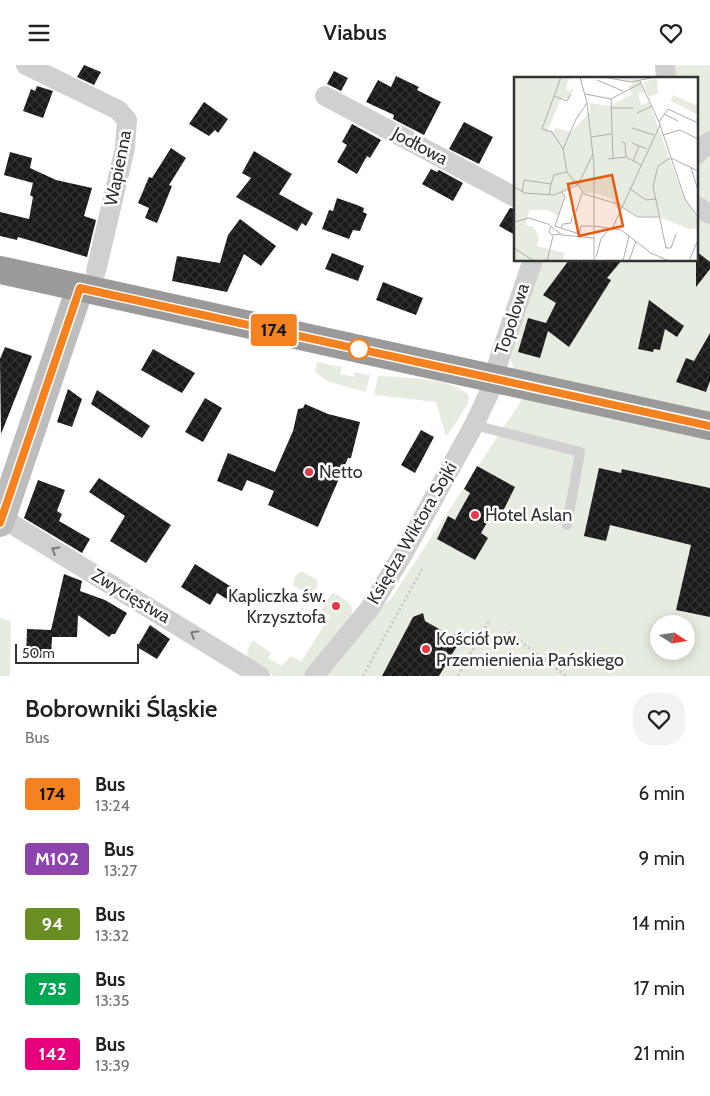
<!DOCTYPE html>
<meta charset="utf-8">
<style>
body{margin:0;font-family:Cabin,sans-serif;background:#f2f2f2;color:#202124;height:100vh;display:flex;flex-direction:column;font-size:19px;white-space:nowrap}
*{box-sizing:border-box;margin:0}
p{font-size:16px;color:#757577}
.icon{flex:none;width:28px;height:28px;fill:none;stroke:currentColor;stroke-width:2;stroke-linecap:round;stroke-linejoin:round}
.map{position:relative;height:611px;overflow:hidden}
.sheet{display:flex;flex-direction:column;background:#fff;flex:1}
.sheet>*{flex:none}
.badge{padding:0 10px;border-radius:4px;font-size:18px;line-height:32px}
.needle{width:32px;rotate:102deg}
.controls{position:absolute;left:650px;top:550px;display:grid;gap:10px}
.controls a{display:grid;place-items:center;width:45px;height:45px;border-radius:50%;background:#fff;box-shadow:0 2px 12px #0003;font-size:25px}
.scale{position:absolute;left:15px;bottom:12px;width:124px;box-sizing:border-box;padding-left:5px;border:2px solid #333;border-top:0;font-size:14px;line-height:18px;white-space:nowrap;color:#333;-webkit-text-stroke:4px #fff;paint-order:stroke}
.map>.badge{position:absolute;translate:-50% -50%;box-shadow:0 0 0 2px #fff}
.round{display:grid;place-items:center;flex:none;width:52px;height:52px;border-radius:20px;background:#f2f2f2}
.overview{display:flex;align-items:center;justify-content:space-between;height:85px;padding:0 25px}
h1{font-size:24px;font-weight:600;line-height:38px}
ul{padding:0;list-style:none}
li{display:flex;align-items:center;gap:15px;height:65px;padding:0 25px}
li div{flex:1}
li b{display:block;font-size:19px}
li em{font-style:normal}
li .badge{min-width:55px;font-weight:700;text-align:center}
header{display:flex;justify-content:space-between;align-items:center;height:65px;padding:0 25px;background:#fff;font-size:22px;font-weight:600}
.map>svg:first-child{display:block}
</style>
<header><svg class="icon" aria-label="menu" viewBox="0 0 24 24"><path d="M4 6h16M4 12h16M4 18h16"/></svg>Viabus<svg class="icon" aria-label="heart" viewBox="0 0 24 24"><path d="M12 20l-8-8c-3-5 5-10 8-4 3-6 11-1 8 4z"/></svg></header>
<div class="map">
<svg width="710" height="611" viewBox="0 0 710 611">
<defs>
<pattern id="building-cross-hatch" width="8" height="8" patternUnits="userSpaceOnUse" patternTransform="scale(1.25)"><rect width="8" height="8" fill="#1a1a1a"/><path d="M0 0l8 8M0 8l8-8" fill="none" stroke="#333"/></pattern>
</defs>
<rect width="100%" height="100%" fill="#fff"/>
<g fill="#e6ecdf" fill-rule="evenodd">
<path d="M672,0H710V611H274L248,595L247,589L250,578L254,576L271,588L268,593L281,601L291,591L301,597L330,551L321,545L332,528C338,529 341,532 345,535C362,548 345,562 336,574L390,535L523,333L508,286L538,195H696V14H674ZM659,559H686V586H659Z"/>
<polygon points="317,297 342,302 340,309 354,312 355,307 370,310 366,327 329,317 315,307"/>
<path d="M378,311C401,312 455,313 469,331L468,339L446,372L436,337L374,330Z"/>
<polygon points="302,506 317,515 317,523 308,529 293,520 295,511"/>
<polygon points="0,553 11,556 10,611 0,611"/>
</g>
<g fill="url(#building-cross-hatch)">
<polygon points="84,0 101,7 94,20 77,12"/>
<polygon points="334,6 348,13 341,26 327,19"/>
<polygon points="396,11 419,22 417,25 441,37 424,70 393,54 394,50 366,37 378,15 391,22"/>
<polygon points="37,21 53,26 43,53 23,46 31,24 35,26"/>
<polygon points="204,37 228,54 218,68 215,65 209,71 189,59"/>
<polygon points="464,57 493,72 479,99 449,84"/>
<polygon points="352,59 381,75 370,93 367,91 357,109 337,97 347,80 342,77"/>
<polygon points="171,83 186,93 169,120 172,121 157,158 145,153 149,143 138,138 149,112 152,113"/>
<polygon points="254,86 292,109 279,129 313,148 306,161 302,158 297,166 236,132 251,113 242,108"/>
<polygon points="10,87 32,93 30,103 56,115 92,123 84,151 96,155 87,192 18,172 17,175 0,171 0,147 29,154 33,132 30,130 33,118 4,110"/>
<polygon points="431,104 437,107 439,105 463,118 453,136 422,119"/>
<polygon points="337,133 357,140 364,143 363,147 367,149 360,166 353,165 349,174 322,164 329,145 333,146"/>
<polygon points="510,143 515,144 515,170 499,161"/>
<polygon points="240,154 276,181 261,201 244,189 227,227 172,216 177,191 220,198 228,170"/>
<polygon points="696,186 710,197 710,204 696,222"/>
<polygon points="332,188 364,201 358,216 325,204"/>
<polygon points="569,195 622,195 607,213 611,215 569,282 548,266 540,293 518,287 528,253 546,258 556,238 543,230"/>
<polygon points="383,217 423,233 416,250 376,235"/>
<polygon points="649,235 684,261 677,272 665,264 660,285 654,284 653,287 638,284"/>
<polygon points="710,268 710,316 706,327 676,317 686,293 694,296"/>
<polygon points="5,282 32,291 1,369 0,294"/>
<polygon points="153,284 195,308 182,328 141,305"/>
<polygon points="68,324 82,334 72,362 57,357"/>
<polygon points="97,325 150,361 142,373 91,339"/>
<polygon points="205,333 222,343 203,377 185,367"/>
<polygon points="305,339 328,349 360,357 351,393 348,393 318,462 268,440 274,426 247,415 242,426 217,416 228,388 275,407 293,366 298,344 303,343"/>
<polygon points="421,365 434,372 415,408 401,400"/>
<polygon points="477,401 515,422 503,446 496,442 481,468 488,473 475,495 437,474 448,451 455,455 470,428 464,424"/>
<polygon points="599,403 621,408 622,404 710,423 710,552 676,545 691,480 610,460 606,476 584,471"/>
<polygon points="99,413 171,460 146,498 110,476 125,451 89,427"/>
<polygon points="38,415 65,425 57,446 62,449 59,456 90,474 82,488 24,453"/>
<polygon points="195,499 241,528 235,539 217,528 210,540 181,522"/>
<polygon points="64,509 82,516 80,526 105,535 127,548 115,569 112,569 109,572 78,550 77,572 52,572 51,593 26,592 27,564 51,565"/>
<polygon points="423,548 425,556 448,569 459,570 460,576 439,611 382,611 413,552"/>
<polygon points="150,560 170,574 157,594 137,582"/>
</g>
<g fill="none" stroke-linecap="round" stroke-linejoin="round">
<g stroke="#cdcdcd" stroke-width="3" stroke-dasharray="2.5 2.5" stroke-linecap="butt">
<polyline points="508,567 566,611"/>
<polyline points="363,611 422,504"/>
<polyline points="458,611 490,554"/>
</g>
<polyline stroke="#d0d0d0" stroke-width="10" points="474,360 580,387 567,460"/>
<g stroke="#d0d0d0" stroke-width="20">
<polyline points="26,0 118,45 127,55 125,83 96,206"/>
<polyline points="665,0 666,14"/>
<polyline points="325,31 515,132"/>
<polyline points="696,90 710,76"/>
<polyline points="696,141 710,149"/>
<polyline points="2,453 260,611"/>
<polyline points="314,611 370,543 403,489 474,360 491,324 500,291 533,195"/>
</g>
<polyline stroke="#bdbdbd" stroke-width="28" points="0,458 80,223"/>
<polyline stroke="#9a9a9a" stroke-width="28" points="0,205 710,361"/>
</g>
<defs><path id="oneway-chevron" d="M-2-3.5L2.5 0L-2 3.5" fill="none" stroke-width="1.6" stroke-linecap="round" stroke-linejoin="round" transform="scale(1.25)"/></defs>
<g stroke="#7a7a7a">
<use href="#oneway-chevron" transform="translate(55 485) rotate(-149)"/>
<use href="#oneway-chevron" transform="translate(194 569) rotate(-148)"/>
</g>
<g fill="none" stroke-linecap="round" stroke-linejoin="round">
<defs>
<polyline id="line" points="0,458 80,223 710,361"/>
</defs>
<use href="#line" stroke="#fff" stroke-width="11"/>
<use href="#line" stroke="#f58220" stroke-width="8"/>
</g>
<circle fill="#fff" stroke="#f58220" stroke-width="2.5" cx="359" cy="284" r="10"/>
<g fill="#e63946" stroke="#fff" stroke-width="2">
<circle cx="309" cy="407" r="5"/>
<circle cx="475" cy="450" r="5"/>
<circle cx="336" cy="541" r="5"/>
<circle cx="426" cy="584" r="5"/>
</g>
<g text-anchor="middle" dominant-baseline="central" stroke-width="5" stroke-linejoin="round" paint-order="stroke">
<g font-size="18" fill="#333" stroke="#fff">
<text transform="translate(420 81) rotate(28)">Jodłowa</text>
<text transform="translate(118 103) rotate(-79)">Wapienna</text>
<text transform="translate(512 254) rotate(-72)">Topolowa</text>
<text transform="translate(412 468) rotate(-60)">Księdza Wiktora Sojki</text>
<text transform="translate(131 531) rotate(31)">Zwycięstwa</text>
</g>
<g font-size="18" fill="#333" stroke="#fff" text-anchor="start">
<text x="319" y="407">Netto</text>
<text x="485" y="450">Hotel Aslan</text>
<text x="326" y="531" text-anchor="end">Kapliczka św.<tspan x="326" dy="21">Krzysztofa</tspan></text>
<text x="436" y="574">Kościół pw.<tspan x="436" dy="21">Przemienienia Pańskiego</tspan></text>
</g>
</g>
<g transform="translate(514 12)">
<rect width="184" height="184" fill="#fff"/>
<path d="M0,0H56L34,53L39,55L42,51L57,55L76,35L75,26L96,29L118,17L114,9L121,5L95,0H138L126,3L130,15L124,17L127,28L135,25L168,116L184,143V151L175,152L145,140L124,139L105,129L103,132L98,122L81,116H70L64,107L48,114L50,118L44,139L33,133H18L15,134L12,148L20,150L25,160L23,169L50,176L49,184H0ZM148,0L143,2L144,16L135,20L129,5ZM159,18L184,29V38L157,24Z" fill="#e6ecdf"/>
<path d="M46,4L54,14L60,11L54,22L42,19Z" fill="#e6ecdf"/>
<path d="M109,87L124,94L117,106L103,99Z" fill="#e6ecdf"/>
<path d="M0,0H46L37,25L12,13L0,5Z" fill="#e6ecdf"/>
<path fill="none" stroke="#adadad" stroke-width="1" d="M47,0L28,52L38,55L49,72M66,0L73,26L80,87V184M89,0L117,5L142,0M83,3L109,14M126,4L145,45L171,122L184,140M71,17L97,22L127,6M40,19L53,24L57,17M97,22L99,82M97,31H119M123,36L138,29M150,37L164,44M145,45L154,32L184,46M118,51L140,58M149,58L166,53L184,62M77,60L97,57M108,65L111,66L112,80L127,88M118,66L133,72M156,81L144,89L139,109L152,171H157L162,157M157,81L184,94M94,82L112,80M119,84L125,69M177,91L184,113M37,107L40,98L53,95M63,108L53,95L49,72L62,42L73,26M64,108L70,117L107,128M64,108L79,77M0,110L11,116L40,118L64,108M115,111L132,123L142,122M8,115L10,103L37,107L35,118M106,129L124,140H145M62,135L68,116M0,145L15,141L34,147L48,158L80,161M41,149L51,119L48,115M41,149L65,157M80,149L107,153L137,176L155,184M37,150L35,155L38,158L47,157M47,151L49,147L57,146L58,140M98,152L146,48M65,159L67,149H79M0,171L20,184M82,180L87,162L96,151M33,184L39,159M109,184L115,159M115,184L122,164M175,184L184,163"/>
<path fill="#e8590c" fill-opacity="0.15" stroke="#e8590c" stroke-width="2.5" d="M98,98L109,149L65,159L54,107Z"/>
<rect width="184" height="184" fill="none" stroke="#333" stroke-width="2.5"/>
</g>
</svg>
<div class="controls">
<a><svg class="needle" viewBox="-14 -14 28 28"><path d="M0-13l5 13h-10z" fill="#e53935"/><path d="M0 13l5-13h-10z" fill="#757577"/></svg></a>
</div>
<div class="scale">50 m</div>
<b class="badge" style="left:274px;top:265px;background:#f58220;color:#111">174</b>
</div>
<section class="sheet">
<div class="overview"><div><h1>Bobrowniki Śląskie</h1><p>Bus</p></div><a class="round"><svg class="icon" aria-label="heart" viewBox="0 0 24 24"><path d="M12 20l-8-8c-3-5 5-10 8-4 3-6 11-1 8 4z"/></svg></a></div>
<ul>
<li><span class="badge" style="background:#f58220;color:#111">174</span><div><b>Bus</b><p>13:24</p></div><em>6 min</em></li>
<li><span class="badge" style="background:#8e44ad;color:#fff">M102</span><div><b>Bus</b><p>13:27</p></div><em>9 min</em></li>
<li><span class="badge" style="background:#6b8e23;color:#fff">94</span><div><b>Bus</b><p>13:32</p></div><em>14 min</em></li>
<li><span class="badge" style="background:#00a651;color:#fff">735</span><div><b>Bus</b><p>13:35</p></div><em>17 min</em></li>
<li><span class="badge" style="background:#e6007e;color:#fff">142</span><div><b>Bus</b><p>13:39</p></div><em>21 min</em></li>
</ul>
</section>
